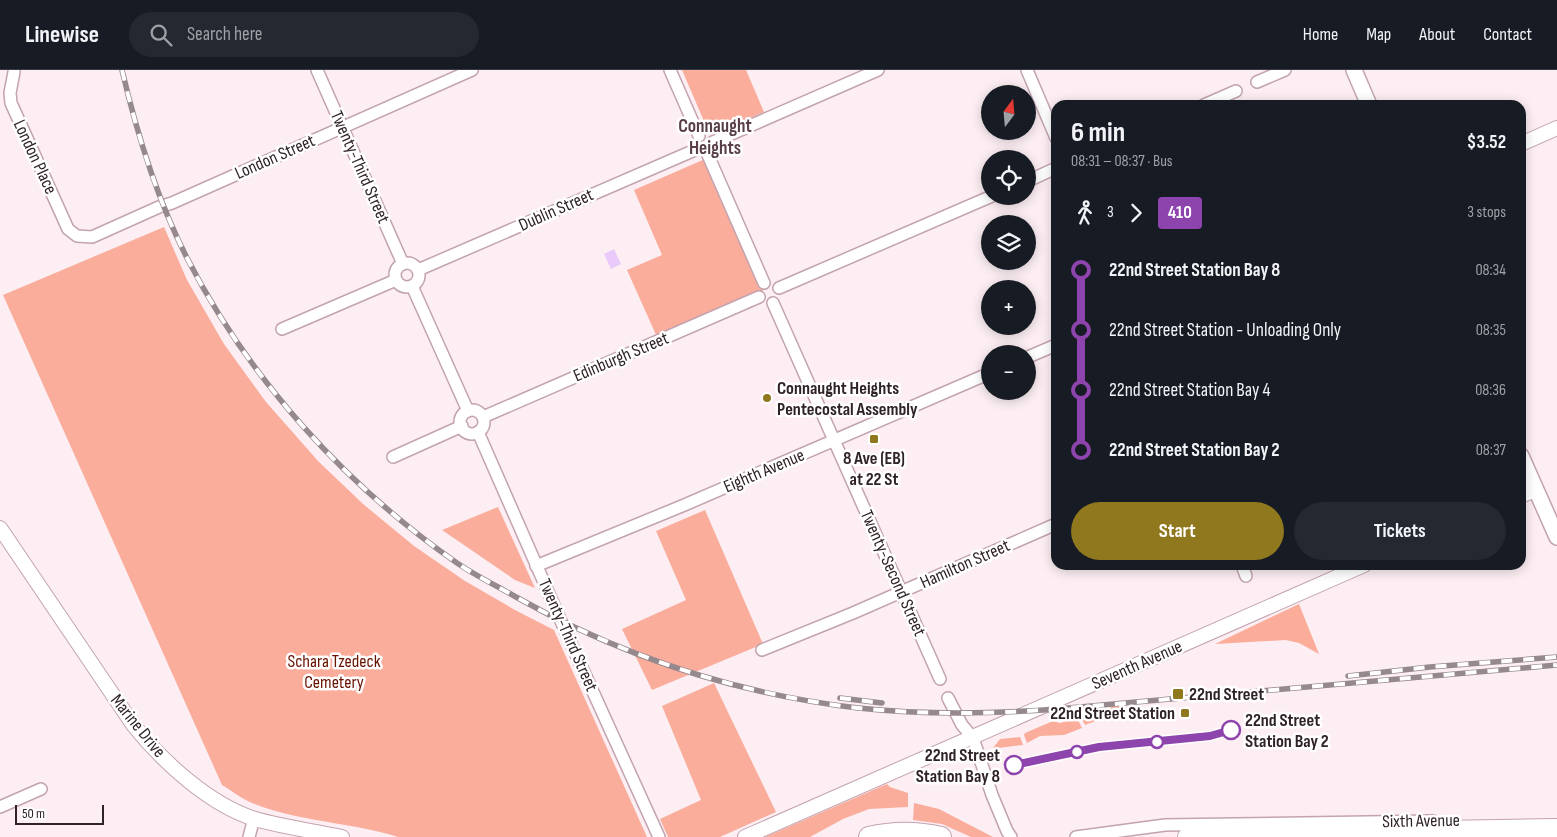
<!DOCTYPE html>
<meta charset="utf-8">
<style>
body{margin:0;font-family:"Sofia Sans Condensed",sans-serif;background:#242831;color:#f1f3f6;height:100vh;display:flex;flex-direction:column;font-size:19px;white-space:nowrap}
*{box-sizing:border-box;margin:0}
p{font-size:16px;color:#9ea1a6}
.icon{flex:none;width:28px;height:28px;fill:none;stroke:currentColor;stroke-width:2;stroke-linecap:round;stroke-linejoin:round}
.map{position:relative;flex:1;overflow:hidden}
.sheet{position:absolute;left:1051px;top:30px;width:475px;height:470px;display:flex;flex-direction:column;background:#171b24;border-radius:15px;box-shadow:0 2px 12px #0003}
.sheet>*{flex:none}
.badge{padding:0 10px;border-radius:4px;font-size:18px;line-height:32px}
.needle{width:32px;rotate:16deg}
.buttons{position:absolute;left:981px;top:15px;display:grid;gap:10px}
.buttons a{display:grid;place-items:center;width:55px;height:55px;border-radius:50%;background:#171b24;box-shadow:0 2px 12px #0003;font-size:25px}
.scale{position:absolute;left:15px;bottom:12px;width:89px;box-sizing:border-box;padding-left:5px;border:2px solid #2f2328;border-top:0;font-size:14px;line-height:18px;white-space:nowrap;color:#2f2328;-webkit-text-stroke:4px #fff;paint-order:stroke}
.map>.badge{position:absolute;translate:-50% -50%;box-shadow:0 0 0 2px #fff}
.legs{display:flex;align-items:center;gap:8px;height:55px;padding:0 20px;font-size:16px}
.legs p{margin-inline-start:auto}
.summary{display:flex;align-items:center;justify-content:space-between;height:85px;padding:0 20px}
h1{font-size:28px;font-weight:700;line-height:38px}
.action{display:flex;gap:10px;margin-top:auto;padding:10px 20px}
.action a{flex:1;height:58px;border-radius:30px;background:#90781e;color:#fff;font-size:20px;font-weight:700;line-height:58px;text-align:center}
.action a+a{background:#242831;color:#f1f3f6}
ul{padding:0 20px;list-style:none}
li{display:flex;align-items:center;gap:18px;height:60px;font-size:19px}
li i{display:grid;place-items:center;width:8px;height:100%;margin:0 6px;background:currentColor}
li i::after{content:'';width:12px;height:12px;margin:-6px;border:4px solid;border-radius:50%;background:#171b24}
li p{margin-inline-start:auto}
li:first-child i{background:linear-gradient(#0000 50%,currentColor 0)}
li:last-child i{background:linear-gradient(currentColor 50%,#0000 0)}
header{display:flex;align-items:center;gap:30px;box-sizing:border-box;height:70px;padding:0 25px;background:#171b24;border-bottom:1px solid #363941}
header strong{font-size:24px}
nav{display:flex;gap:28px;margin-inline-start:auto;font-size:18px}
.search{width:350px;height:45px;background:#242831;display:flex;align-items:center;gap:12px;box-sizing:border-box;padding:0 18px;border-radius:28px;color:#9ea1a6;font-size:19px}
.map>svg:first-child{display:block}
</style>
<header>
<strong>Linewise</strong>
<div class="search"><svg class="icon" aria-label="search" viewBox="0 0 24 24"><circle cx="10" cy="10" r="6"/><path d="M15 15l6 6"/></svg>Search here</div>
<nav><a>Home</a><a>Map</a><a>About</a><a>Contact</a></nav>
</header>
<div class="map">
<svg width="1557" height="767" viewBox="0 0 1557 767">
<rect width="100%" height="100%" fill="#fceef3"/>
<g fill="#faad9b">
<polygon points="682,0 746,0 764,42 710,65"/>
<polygon points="705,89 763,221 657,267 627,200 662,185 634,120"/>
<path d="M164,157L187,210L224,274L266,332L318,391L363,434L414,476L465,511L515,540L554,560L647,767H398C350,752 298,752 252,733C242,729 232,721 222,715L3,225Z"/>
<polygon points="498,437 535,518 515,510 442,460"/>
<polygon points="705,440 763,574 652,620 622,559 686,530 656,461"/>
<polygon points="714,613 776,742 720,767 668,767 660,749 701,730 662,636"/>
<polygon points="1122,634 1123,647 1101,649 1085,655 1081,647"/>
<polygon points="1077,648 1082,658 1064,665 1040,666 1027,673 1024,665 1025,663 1053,651 1060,653"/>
<polygon points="1020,667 1023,675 998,678 993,678 1000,669"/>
<polygon points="887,714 890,717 908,723 908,737 869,739 843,749 810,767 765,767"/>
<polygon points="914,733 939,739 993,767 971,767 942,754 913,750"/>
</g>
<polygon fill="#fbad9a" points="1299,534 1319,584 1299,573 1286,570 1215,574"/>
<polygon fill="#eacafa" points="614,179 621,194 611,199 604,184"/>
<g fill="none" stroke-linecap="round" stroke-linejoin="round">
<defs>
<g id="minor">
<polyline points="317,0 403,194"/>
<polyline points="670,0 699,66"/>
<polyline points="1027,0 1056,68"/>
<polyline points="14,2 10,23 11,33 68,159 77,166 92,167 159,137 172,133 472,0"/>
<polyline points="1257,12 1285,0"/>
<polyline points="1204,35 1236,21"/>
<polyline points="713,72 878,0"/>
<polyline points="708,85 764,213"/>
<polyline points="1028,111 1056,98"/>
<circle cx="407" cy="205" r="12"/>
<polyline points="418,200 695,80"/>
<polyline points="412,216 468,341"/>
<polyline points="779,218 992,126"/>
<polyline points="773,233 940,609"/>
<polyline points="282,259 396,210"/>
<polyline points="1028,287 1056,275"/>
<circle cx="472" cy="352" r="12"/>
<polyline points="483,347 759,227"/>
<polyline points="478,362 564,558 659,767"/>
<polyline points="393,387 462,356"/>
<polyline points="1242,495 1246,506"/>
<polyline points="536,496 682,436 990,303"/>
<polyline points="762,580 853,543 1056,454"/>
<polyline points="948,628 962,655 973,668 992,725 1007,761 1011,767"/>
<polyline points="0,737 41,719"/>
<polyline points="249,767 254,748"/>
<polyline points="1076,767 1165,755 1433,751"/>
</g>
<g id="tertiary">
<polyline points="1521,74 1557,58"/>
<polyline points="1521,426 1535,420"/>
<path d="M0,458L134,656C163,692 210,735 255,749C283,757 314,761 342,767"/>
<polyline points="745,767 1364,495"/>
</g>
<g id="secondary">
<polyline points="1354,0 1369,35"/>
<polyline points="1521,386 1557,467"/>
</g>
<g id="motorway">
<path d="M869,767C894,761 916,761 941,767"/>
<polyline points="1188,767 1206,765 1557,759"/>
</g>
</defs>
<use href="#minor" stroke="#c3a3af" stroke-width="14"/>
<use href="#tertiary" stroke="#c3a3af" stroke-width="16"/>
<use href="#secondary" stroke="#c3a3af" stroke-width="18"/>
<use href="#motorway" stroke="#c3a3af" stroke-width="22"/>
<use href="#minor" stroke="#fff" stroke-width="11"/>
<use href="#tertiary" stroke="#fff" stroke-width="14"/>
<use href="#secondary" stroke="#fff" stroke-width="15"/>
<use href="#motorway" stroke="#fff" stroke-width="20"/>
<defs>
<g id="rail">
<path d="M122,0C137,64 157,129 187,188C249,309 345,415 457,493C476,506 497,516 516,527C621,586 738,624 858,638C925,645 991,644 1057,639L1557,595"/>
<polyline points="1348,606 1430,597 1557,587"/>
<polyline points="840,628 882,633"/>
</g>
</defs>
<use href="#rail" stroke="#96898e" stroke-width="5.5"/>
<use href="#rail" stroke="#fff" stroke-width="4" stroke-dasharray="11" stroke-linecap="butt"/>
</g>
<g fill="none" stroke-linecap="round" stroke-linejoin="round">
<defs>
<polyline id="line-1" points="1014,695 1099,677 1210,666 1231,660"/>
</defs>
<use href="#line-1" stroke="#fff" stroke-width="11"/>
<use href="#line-1" stroke="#8e44ad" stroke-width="8"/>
</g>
<g fill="#90781e" stroke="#fff" stroke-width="2">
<circle cx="767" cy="328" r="5"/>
<rect x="869" y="364" width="10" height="10" rx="2.5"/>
<rect x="1172" y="618" width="12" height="12" rx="2.5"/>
<rect x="1180" y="638" width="10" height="10" rx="2.5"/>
</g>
<g fill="#fff" stroke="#8e44ad" stroke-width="2.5">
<circle cx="1231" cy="660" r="9"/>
<circle cx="1157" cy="672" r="6"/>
<circle cx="1077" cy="682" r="6"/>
<circle cx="1014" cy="695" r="9"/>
</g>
<g text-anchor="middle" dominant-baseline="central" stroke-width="5" stroke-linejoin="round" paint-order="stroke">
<g font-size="18" fill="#2f2328" stroke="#fff">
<text transform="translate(35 87) rotate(65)">London Place</text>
<text transform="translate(275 87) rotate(-24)">London Street</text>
<text transform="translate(360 97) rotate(66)">Twenty-Third Street</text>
<text transform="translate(556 140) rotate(-24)">Dublin Street</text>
<text transform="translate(621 287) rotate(-23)">Edinburgh Street</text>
<text transform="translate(764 401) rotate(-23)">Eighth Avenue</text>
<text transform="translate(965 494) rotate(-24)">Hamilton Street</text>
<text transform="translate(893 503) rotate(66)">Twenty-Second Street</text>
<text transform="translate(568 565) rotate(66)">Twenty-Third Street</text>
<text transform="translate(1137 595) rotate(-24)">Seventh Avenue</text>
<text transform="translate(138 656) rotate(51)">Marine Drive</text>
<text transform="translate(1421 751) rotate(-1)">Sixth Avenue</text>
</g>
<g font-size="18" font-weight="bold" fill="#2f2328" stroke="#fff" text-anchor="start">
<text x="777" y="318">Connaught Heights<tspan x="777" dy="21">Pentecostal Assembly</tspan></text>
<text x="874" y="388" text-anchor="middle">8 Ave (EB)<tspan x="874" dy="21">at 22 St</tspan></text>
<text x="1189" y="624">22nd Street</text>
<text x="1175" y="643" text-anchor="end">22nd Street Station</text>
</g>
<g font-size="18" fill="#671300" stroke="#fff">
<text x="334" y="591">Schara Tzedeck<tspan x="334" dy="21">Cemetery</tspan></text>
</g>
<g font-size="18" font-weight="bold" fill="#2f2328" stroke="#fff" text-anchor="start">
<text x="1245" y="650">22nd Street<tspan x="1245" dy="21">Station Bay 2</tspan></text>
<text x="1000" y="685" text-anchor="end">22nd Street<tspan x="1000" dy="21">Station Bay 8</tspan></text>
</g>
<g font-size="19" font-weight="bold" fill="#593f49" stroke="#fff">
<text x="715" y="56">Connaught<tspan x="715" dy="22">Heights</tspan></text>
</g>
</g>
</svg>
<div class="buttons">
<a><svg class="needle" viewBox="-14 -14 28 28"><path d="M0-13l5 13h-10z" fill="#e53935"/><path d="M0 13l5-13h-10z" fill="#9ea1a6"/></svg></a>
<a><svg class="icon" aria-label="locate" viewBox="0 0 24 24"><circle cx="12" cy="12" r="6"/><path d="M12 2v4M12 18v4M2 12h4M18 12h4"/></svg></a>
<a><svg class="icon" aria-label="layers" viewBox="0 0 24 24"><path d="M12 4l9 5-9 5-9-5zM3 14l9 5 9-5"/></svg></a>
<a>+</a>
<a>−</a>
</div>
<div class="scale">50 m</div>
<section class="sheet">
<div class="summary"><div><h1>6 min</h1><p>08:31 – 08:37 · Bus</p></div><b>$3.52</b></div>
<div class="legs"><svg class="icon" aria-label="walk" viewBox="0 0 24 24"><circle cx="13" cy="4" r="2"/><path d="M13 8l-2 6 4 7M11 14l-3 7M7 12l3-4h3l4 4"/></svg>3<svg class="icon" aria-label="forward" viewBox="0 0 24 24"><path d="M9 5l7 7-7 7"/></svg><b class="badge" style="background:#8e44ad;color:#fff">410</b><p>3 stops</p></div>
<ul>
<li><i style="color:#8e44ad"></i><b>22nd Street Station Bay 8</b><p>08:34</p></li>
<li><i style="color:#8e44ad"></i><span>22nd Street Station - Unloading Only</span><p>08:35</p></li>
<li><i style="color:#8e44ad"></i><span>22nd Street Station Bay 4</span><p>08:36</p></li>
<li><i style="color:#8e44ad"></i><b>22nd Street Station Bay 2</b><p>08:37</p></li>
</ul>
<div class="action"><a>Start</a><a>Tickets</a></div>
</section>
</div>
